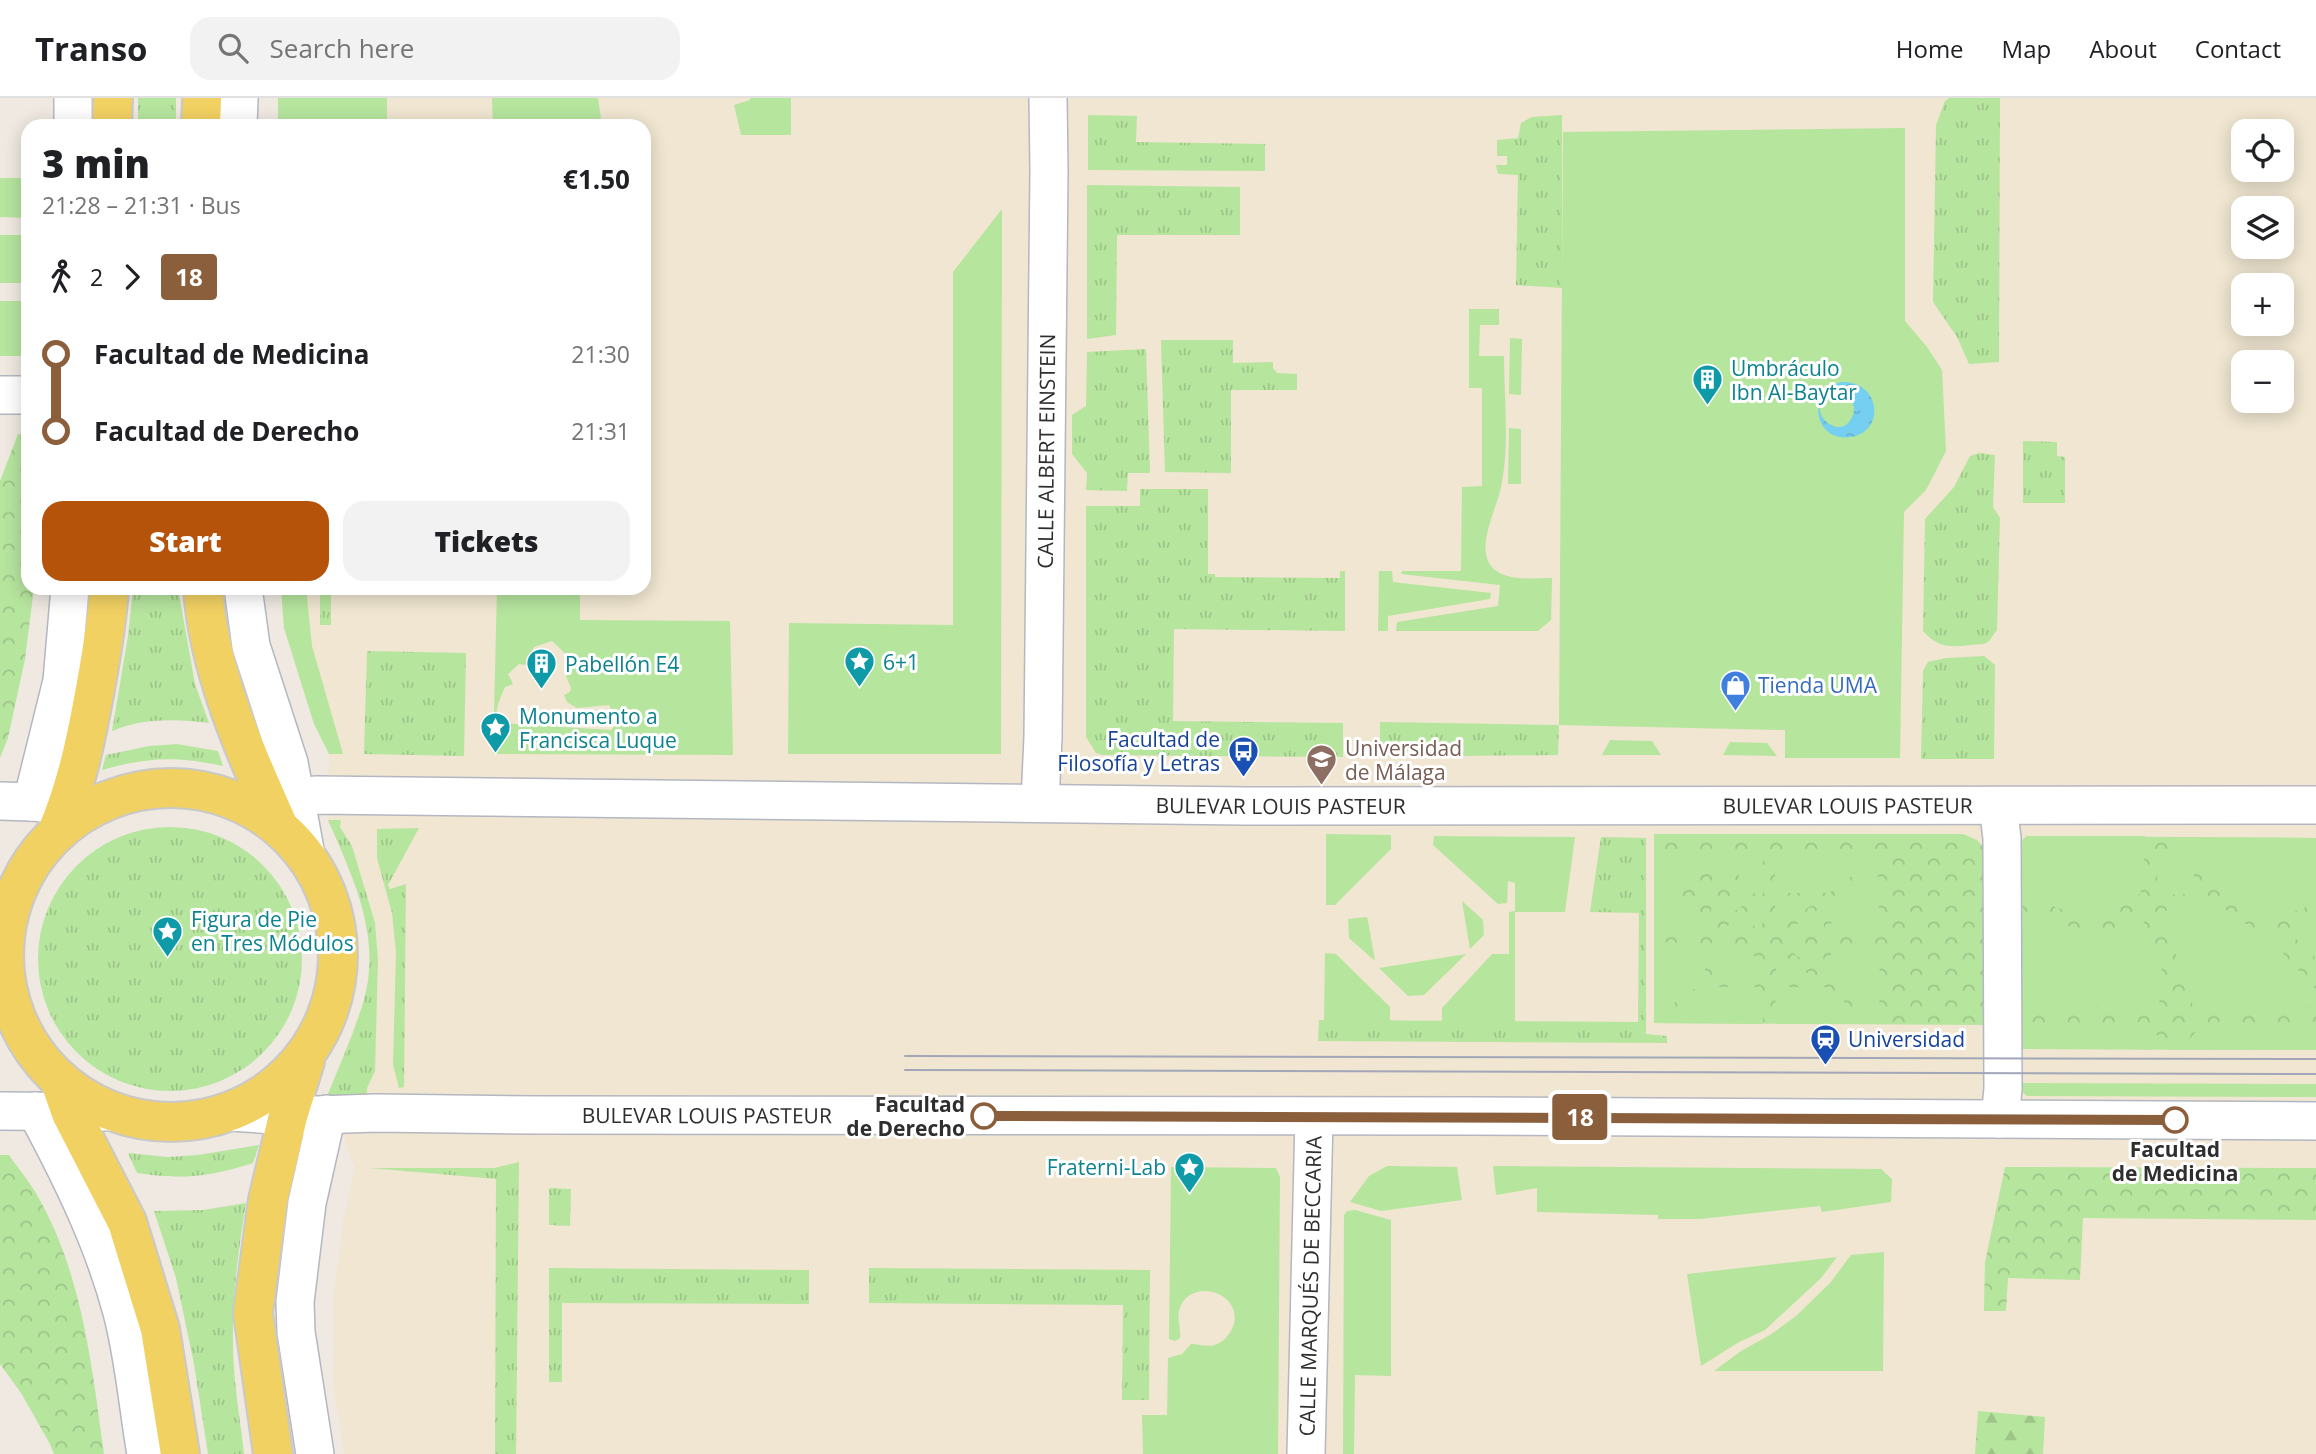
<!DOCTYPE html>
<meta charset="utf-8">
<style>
body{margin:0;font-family:"Open Sans",sans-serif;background:#f2f2f2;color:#202124;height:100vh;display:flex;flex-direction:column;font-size:26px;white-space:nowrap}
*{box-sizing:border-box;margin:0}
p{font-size:23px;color:#757577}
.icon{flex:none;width:38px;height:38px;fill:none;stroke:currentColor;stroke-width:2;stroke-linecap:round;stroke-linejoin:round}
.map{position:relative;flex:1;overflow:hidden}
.panel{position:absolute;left:21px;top:21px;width:630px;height:476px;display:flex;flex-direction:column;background:#fff;border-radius:21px;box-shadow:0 4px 18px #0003}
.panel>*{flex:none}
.badge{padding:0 14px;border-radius:5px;font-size:24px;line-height:46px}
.controls{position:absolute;left:2231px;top:21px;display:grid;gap:14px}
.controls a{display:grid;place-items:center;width:63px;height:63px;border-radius:14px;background:#fff;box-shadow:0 4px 18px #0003;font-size:35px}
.map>.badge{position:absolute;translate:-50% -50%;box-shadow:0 0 0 4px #fff}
.legs{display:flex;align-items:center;gap:10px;height:77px;padding:0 21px;font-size:23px}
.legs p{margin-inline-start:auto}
.head{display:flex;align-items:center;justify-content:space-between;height:119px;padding:0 21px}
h1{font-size:38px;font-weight:800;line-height:52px}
.cta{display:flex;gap:14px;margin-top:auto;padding:14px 21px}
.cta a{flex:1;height:80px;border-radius:21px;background:#b45309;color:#fff;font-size:28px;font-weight:800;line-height:80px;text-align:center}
.cta a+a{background:#f2f2f2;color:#202124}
ul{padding:0 21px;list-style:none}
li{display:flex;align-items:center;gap:24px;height:77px;font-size:26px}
li i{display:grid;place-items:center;width:10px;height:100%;margin:0 9px;background:currentColor}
li i::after{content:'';width:18px;height:18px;margin:-9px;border:5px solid;border-radius:50%;background:#fff}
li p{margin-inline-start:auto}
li:first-child i{background:linear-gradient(#0000 50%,currentColor 0)}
li:last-child i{background:linear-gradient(currentColor 50%,#0000 0)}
header{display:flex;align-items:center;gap:42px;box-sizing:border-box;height:98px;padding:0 35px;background:#fff;border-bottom:2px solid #e0e0e0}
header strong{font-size:33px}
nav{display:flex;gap:38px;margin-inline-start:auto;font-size:24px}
.search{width:490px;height:63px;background:#f2f2f2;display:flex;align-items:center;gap:18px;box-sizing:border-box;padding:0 24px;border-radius:21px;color:#757577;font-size:26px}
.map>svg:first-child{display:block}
</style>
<header>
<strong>Transo</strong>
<div class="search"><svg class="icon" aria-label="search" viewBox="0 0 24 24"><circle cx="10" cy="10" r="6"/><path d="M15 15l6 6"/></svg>Search here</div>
<nav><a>Home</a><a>Map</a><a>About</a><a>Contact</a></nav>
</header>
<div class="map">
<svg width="2316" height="1356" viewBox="0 0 2316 1356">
<defs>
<pattern id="grass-tufts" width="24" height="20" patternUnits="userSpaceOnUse" patternTransform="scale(1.75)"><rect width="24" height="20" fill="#b6e59e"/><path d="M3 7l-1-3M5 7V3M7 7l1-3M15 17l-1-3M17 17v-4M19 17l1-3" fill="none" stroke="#9dc588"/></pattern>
<pattern id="forest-firs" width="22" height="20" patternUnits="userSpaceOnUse" patternTransform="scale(1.75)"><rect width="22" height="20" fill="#b6e59e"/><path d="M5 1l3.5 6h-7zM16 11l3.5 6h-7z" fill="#9dc588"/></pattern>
<pattern id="park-crowns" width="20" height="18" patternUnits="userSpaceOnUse" patternTransform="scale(1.75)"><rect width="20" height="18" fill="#b6e59e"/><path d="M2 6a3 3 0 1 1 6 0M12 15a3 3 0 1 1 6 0" fill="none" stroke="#9dc588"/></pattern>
<pattern id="water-ripples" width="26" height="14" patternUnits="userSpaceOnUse" patternTransform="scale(1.75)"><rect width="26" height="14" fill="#75cff0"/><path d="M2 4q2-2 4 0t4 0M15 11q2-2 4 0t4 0" fill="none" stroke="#66b2ce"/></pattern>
</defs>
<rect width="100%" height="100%" fill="#efe9e1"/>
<path fill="#f0e6d1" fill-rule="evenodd" d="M278,0H2316V1356H344L334,1289L333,1201L344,1117L355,1070L328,996L364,902L369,870V836L361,802L328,722L329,656L314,626L284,530L281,490H644V28H278ZM2244,33H2282V72H2244ZM2244,110H2282V149H2244ZM2244,187H2282V226H2244ZM2244,264H2282V303H2244Z"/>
<g fill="url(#grass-tufts)">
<rect x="138" y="0" width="38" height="28"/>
<polygon points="1949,0 2000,0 1999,264 1969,266 1957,239 1933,204 1936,27 1945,3"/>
<polygon points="1088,17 1137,18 1136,44 1265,46 1265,73 1088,72"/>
<polygon points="1562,17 1562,190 1516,187 1518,77 1498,76 1496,67 1507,67 1507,58 1497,58 1497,42 1518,40 1521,25 1532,19"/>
<polygon points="1087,87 1240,89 1240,137 1117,137 1116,237 1087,241"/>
<polygon points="1161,242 1233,242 1233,265 1273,264 1273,270 1277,275 1297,276 1297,292 1231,292 1231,375 1165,374"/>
<polygon points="1146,251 1150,375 1128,375 1127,393 1086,392 1087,375 1072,356 1072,317 1086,308 1087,254"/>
<polygon points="2023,343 2057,344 2057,358 2065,359 2065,405 2023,405"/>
<path d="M1979,355L1995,357L1993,409L2000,420L1997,532L1989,543L1984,546C1958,547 1942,555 1923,533L1925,421L1954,389L1970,358Z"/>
<polygon points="1140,391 1208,391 1208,476 1215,476 1215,479 1340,480 1340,473 1345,473 1345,533 1174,531 1173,623 1343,625 1343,659 1103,657 1096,655 1086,639 1086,408 1140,408"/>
<path d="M133,490H178L195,586L209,625C176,621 143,620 112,633L128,538Z"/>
<rect x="320" y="490" width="11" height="37"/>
<polygon points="367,553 466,555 464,658 364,656"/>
<polygon points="1984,558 1995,567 1994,661 1921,661 1923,573 1928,564 1946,560"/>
<polygon points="1380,624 1559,627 1558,657 1380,659"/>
<path d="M177,646L218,653L223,668C175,658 149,659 102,672L106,657L149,648Z"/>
<path d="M328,722H341L340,729L352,748L375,825L378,862L375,973L367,990V998L331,999L328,996C340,966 354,936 363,905C383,841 353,779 328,722Z"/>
<circle cx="170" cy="861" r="132"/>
<polygon points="419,730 388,787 390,791 406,786 404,989 399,990 393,967 396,854 392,815 377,760 377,731"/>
<polygon points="1601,739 1646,740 1646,936 1667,938 1667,945 1318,943 1319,922 1638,924 1639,815 1590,814"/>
<path d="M259,1047L253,1065C209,1079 183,1082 137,1075L128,1055L168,1059L198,1057Z"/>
<polygon points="519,1064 516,1356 495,1356 496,1081 370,1070 494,1070"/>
<polygon points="549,1090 571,1091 570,1128 549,1127"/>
<path d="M246,1105C237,1160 230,1215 234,1271C236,1299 241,1328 244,1356H208L194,1266L176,1180L154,1113L203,1112Z"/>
<polygon points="549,1170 809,1172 809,1206 562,1205 562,1284 549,1284"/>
<polygon points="869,1170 1150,1172 1149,1302 1122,1302 1123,1207 869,1205"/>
</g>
<polygon fill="url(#forest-firs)" points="1978,1313 2045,1319 2043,1356 1975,1356"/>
<g fill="url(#park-crowns)">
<polygon points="18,336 28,336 28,490 34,490 25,561 8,640 0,660 0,383"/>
<polygon points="1654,736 1963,736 1977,742 1983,749 1984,927 1654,925"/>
<polygon points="2027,738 2316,740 2316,952 2018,951 2019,745"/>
<path d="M0,1057H9C18,1070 29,1083 37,1097C82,1174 92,1269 104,1356H54L50,1346L21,1295L0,1266Z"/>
<polygon points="2005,1069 2316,1070 2316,1122 2083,1120 2080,1182 2008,1180 2006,1213 1984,1213 1985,1164"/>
</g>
<g fill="#b6e59e" fill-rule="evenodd">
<rect x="278" y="0" width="109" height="28"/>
<polygon points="492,0 598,0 602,28 493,28"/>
<polygon points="750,0 791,0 791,37 741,37 734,7 750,2"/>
<polygon points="1905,30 1905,223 1927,249 1942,272 1946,353 1926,392 1904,414 1900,660 1785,660 1785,632 1559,627 1563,34"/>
<polygon points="0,80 28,80 28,120 0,119"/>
<polygon points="1002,111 1001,656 788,656 789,525 953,527 953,174"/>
<rect x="0" y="137" width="28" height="48"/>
<rect x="0" y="203" width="28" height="55"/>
<path d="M1469,211H1499V227H1480L1479,258H1504C1504,300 1510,347 1501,389C1497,409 1479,443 1488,463C1498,485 1533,480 1552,480L1551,522L1538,533H1396L1397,524L1498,508L1500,487L1401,476L1402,473H1461L1462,389L1482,388V290H1469Z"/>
<polygon points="1510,240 1522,241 1521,297 1509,296"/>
<polygon points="1509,330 1521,331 1521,386 1508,386"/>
<polygon points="1379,473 1392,473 1393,484 1491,495 1490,501 1388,518 1388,533 1378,533"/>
<polygon points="281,490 306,490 312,548 343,656 329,656 314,626 284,530"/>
<path d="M497,490H580V522L730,523L733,657L493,656ZM552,543L571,561L566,578L571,590L570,594L564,597L567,604L577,610L609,607L618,624L611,632L499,625C493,613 500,601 505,589L513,586L508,576L519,566L526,567L534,549Z"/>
<polygon points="1610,642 1652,643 1661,657 1602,657"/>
<polygon points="1730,644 1767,645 1777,658 1723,657"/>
<polygon points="1326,736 1391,737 1391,751 1335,807 1326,807"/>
<polygon points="1434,738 1575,739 1565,814 1515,814 1515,924 1442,924 1442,910 1492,856 1509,856 1509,814 1515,813 1515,785 1508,783 1507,805 1498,806 1433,747"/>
<path d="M2027,738H2145C2147,758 2140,776 2141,795L2126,807L2089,817L2057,810L2039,800L2019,796V745Z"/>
<polygon points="2163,739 2316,740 2316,802 2301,812 2265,818 2198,757"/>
<path d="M2165,755L2187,759C2196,773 2195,780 2192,796L2161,797C2155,785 2156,765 2165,755Z"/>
<polygon points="1654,758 1763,758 1763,796 1739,795 1739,773 1678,773 1678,793 1670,794 1670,801 1705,837 1654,837"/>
<polygon points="1775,758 1877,759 1880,839 1831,837 1832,801 1864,777 1864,772 1860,772 1829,795 1775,795"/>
<polygon points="1721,802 1751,802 1712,829 1711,811 1721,811"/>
<polygon points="1775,802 1818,803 1776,831"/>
<polygon points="1462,803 1483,822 1484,837 1470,851"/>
<polygon points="1763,803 1762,828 1747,828 1746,838 1713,838"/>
<polygon points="2209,805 2228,813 2250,829 2270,837 2291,867 2302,875 2316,892 2316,910 2306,908 2288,911 2271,909 2254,911 2193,908 2183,872 2161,825 2164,813"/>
<polygon points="1824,807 1824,838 1791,837 1790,831"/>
<path d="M2019,813L2031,815L2042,823L2105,835L2120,830L2140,819C2158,842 2170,882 2157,910L2141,913L2127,909L2097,908L2047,916L2019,910Z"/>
<polygon points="1367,819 1368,823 1375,863 1349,840 1348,821"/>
<polygon points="2316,823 2316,862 2312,854 2286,833 2301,831"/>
<polygon points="1654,844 1705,845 1705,884 1670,908 1670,913 1674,913 1709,889 1762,889 1763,926 1654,925"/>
<polygon points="1711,845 1746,846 1747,853 1712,878"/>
<polygon points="1791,845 1823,846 1824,879 1791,853"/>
<polygon points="1831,846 1880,846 1879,926 1776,926 1775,889 1825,889 1859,915 1864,915 1864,909 1831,884"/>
<polygon points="1325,855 1336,856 1390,909 1390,923 1324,923"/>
<polygon points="1466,856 1424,897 1408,898 1379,870"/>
<polygon points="1753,858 1763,858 1763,881 1719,882"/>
<polygon points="1776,858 1785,858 1816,882 1776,882"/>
<path d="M2219,924L2239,929L2272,925L2295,929L2316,927V952L2018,951V929C2031,930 2044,932 2057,932C2080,931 2103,926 2127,927C2154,927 2156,946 2188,943L2202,926Z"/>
<polygon points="2019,985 2316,986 2316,999 2027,998 2019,991"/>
<polygon points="1387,1068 1457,1069 1462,1102 1381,1113 1350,1104 1369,1078"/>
<polygon points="1493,1068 1881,1071 1892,1081 1891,1104 1822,1114 1820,1108 1700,1121 1658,1121 1658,1117 1537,1114 1537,1090 1496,1097"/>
<path d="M1171,1069L1276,1070L1280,1079L1278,1356H1143L1142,1317H1167L1168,1260L1182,1256L1191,1246C1200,1246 1208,1250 1217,1246C1224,1243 1229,1237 1232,1231C1248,1195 1188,1176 1179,1213C1177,1222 1181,1230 1180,1240L1175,1243L1169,1241Z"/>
<polygon points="1355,1112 1391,1122 1391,1278 1355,1277 1354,1356 1343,1356 1344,1117 1347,1113"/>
<polygon points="1884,1154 1883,1273 1714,1273 1741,1253 1770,1237 1796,1218 1830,1185 1851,1157"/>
<polygon points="1837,1159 1821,1180 1765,1232 1739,1244 1701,1268 1687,1176"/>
</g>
<path fill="url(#water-ripples)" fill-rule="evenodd" d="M1841,284C1880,282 1887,333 1851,339C1815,345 1805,295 1841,284ZM1838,294L1850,300C1854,306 1856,313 1851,321C1836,347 1797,302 1838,294Z"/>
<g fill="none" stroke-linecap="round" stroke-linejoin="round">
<defs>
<g id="minor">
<polyline points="73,28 73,0"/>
<polyline points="238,28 239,0"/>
<polyline points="0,297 28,297"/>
<polyline points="243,490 251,548 289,665 306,757"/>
<polyline points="0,703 32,704 91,711"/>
<polyline points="32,704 62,583 70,490"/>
<path id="s1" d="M1040,705L1043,639L1049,72L1048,0"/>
<path id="s2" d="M246,708L266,701L317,697L1246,708L2316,707"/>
<polyline points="1998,708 2002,740 2003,991 2000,1021"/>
<polyline points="0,1013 115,1014"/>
<path d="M36,1013C71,1078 103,1143 122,1214C134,1259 138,1310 146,1356"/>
<path id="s3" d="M231,1014L288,1018L376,1015L537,1017L1470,1018L2316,1023"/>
<polyline points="315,1356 296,1234 295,1204 307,1105 327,1016"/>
<path id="s4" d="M1306,1356L1314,1019"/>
</g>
<g id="major">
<polyline points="112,28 113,0"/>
<polyline points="201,28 202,0"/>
<path d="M203,490C208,571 246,656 279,729"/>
<circle cx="171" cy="857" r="167"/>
<path d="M56,736C76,690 86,641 95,591C101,558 107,524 109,490"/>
<polyline points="59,981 71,1015 127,1124 160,1231 180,1356"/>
<polyline points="273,1356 253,1215 268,1102 288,1018 305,963"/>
</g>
</defs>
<use href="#minor" stroke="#b4b7c1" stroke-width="40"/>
<use href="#major" stroke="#c9c9c9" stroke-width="42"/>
<use href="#minor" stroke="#fff" stroke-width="37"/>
<use href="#major" stroke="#f2d163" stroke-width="38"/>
<g stroke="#a3a6b8" stroke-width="2">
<polyline points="905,958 2316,961"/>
<polyline points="905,972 2316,976"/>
</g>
</g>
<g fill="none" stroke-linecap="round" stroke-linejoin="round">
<defs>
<polyline id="line-1" points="984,1018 2175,1022"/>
</defs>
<use href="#line-1" stroke="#fff" stroke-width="16"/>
<use href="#line-1" stroke="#8b5e3c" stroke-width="10"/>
</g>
<defs>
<symbol id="building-pin" viewBox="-11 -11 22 30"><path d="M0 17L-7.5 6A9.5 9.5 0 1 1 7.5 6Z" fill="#0f9aa8" stroke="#fff"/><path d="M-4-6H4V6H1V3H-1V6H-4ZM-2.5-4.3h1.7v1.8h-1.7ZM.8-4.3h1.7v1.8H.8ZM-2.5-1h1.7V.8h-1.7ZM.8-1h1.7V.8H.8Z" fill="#fff"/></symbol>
<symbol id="sight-pin" viewBox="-11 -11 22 30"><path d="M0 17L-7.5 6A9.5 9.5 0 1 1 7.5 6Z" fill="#0f9aa8" stroke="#fff"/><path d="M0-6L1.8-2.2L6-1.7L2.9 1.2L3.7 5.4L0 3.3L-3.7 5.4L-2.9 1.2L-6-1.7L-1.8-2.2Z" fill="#fff"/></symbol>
<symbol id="shop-pin" viewBox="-11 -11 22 30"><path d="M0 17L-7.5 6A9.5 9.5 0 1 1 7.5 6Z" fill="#3f7fe0" stroke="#fff"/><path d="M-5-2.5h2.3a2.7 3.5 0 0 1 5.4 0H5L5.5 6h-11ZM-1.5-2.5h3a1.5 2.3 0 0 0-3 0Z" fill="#fff"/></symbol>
<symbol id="bus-pin" viewBox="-11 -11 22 30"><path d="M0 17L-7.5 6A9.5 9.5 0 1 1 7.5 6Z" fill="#1a4fb4" stroke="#fff"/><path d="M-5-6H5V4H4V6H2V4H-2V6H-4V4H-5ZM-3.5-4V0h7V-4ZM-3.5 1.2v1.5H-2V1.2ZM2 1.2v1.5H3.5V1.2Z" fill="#fff"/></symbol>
<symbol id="university-pin" viewBox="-11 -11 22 30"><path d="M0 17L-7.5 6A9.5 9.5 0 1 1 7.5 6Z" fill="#8d6e63" stroke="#fff"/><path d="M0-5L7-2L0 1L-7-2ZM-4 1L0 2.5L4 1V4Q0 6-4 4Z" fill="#fff"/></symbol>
<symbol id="station-pin" viewBox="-11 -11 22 30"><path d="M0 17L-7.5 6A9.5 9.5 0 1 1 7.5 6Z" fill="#1a4fb4" stroke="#fff"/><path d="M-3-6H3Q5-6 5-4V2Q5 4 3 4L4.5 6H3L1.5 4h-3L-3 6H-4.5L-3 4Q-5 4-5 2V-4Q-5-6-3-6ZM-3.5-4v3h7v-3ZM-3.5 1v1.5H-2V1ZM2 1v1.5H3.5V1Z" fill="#fff"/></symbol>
</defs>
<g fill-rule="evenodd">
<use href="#building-pin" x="1690" y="264" width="35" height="47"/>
<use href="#sight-pin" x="842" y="546" width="35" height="47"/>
<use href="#building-pin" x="524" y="548" width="35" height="47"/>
<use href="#shop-pin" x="1718" y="570" width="35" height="47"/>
<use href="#sight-pin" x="478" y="612" width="35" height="47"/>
<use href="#bus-pin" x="1226" y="636" width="35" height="47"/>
<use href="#university-pin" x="1304" y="644" width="35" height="47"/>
<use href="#sight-pin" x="150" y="816" width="35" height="47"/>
<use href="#station-pin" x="1808" y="924" width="35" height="47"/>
<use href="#sight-pin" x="1172" y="1052" width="35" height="47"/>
</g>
<g fill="#fff" stroke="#8b5e3c" stroke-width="3.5">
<circle cx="984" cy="1018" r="12"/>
<circle cx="2175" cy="1022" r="12"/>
</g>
<g text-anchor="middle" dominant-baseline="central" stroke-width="6" stroke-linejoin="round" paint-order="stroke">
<g font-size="21" fill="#0d838f" stroke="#fff" text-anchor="start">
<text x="1731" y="270">Umbráculo<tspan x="1731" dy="24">Ibn Al-Baytar</tspan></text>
<text x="883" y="564">6+1</text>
<text x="565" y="566">Pabellón E4</text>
<text x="519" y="618">Monumento a<tspan x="519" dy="24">Francisca Luque</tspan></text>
<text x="191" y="821">Figura de Pie<tspan x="191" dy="24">en Tres Módulos</tspan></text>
<text x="1166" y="1069" text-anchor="end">Fraterni-Lab</text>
</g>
<g font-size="21" fill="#2e2e2e" stroke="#fff">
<text stroke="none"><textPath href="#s1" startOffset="352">CALLE ALBERT EINSTEIN</textPath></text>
<text stroke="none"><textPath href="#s2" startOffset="1036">BULEVAR LOUIS PASTEUR</textPath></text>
<text stroke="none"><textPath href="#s2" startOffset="1603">BULEVAR LOUIS PASTEUR</textPath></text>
<text stroke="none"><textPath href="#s3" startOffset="476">BULEVAR LOUIS PASTEUR</textPath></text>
<text stroke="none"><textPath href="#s4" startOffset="168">CALLE MARQUÉS DE BECCARIA</textPath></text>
</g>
<g font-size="21" fill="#366cbe" stroke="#fff" text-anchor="start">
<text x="1758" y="587">Tienda UMA</text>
</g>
<g font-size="21" fill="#164399" stroke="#fff" text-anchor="end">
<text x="1220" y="641">Facultad de<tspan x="1220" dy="24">Filosofía y Letras</tspan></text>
<text x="1848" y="941" text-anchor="start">Universidad</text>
</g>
<g font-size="21" fill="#785e54" stroke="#fff" text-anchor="start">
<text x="1345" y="650">Universidad<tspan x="1345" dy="24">de Málaga</tspan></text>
</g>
<g font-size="21" font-weight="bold" fill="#2e2e2e" stroke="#fff" text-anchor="end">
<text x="965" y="1006">Facultad<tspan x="965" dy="24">de Derecho</tspan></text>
<text x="2175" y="1051" text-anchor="middle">Facultad<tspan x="2175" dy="24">de Medicina</tspan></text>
</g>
</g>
</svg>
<div class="controls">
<a><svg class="icon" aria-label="locate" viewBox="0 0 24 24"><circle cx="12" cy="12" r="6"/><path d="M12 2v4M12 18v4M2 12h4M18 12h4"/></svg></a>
<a><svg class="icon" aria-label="layers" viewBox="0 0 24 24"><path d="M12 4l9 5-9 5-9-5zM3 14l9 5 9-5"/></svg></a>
<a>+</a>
<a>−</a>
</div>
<b class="badge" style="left:1580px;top:1019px;background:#8b5e3c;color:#fff">18</b>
<section class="panel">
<div class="head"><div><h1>3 min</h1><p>21:28 – 21:31 · Bus</p></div><b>€1.50</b></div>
<div class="legs"><svg class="icon" aria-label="walk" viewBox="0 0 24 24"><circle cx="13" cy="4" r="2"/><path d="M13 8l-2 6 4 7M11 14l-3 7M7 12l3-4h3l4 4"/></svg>2<svg class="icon" aria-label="forward" viewBox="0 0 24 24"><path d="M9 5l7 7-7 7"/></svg><b class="badge" style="background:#8b5e3c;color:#fff">18</b></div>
<ul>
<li><i style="color:#8b5e3c"></i><b>Facultad de Medicina</b><p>21:30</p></li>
<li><i style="color:#8b5e3c"></i><b>Facultad de Derecho</b><p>21:31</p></li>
</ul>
<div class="cta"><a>Start</a><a>Tickets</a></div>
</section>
</div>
